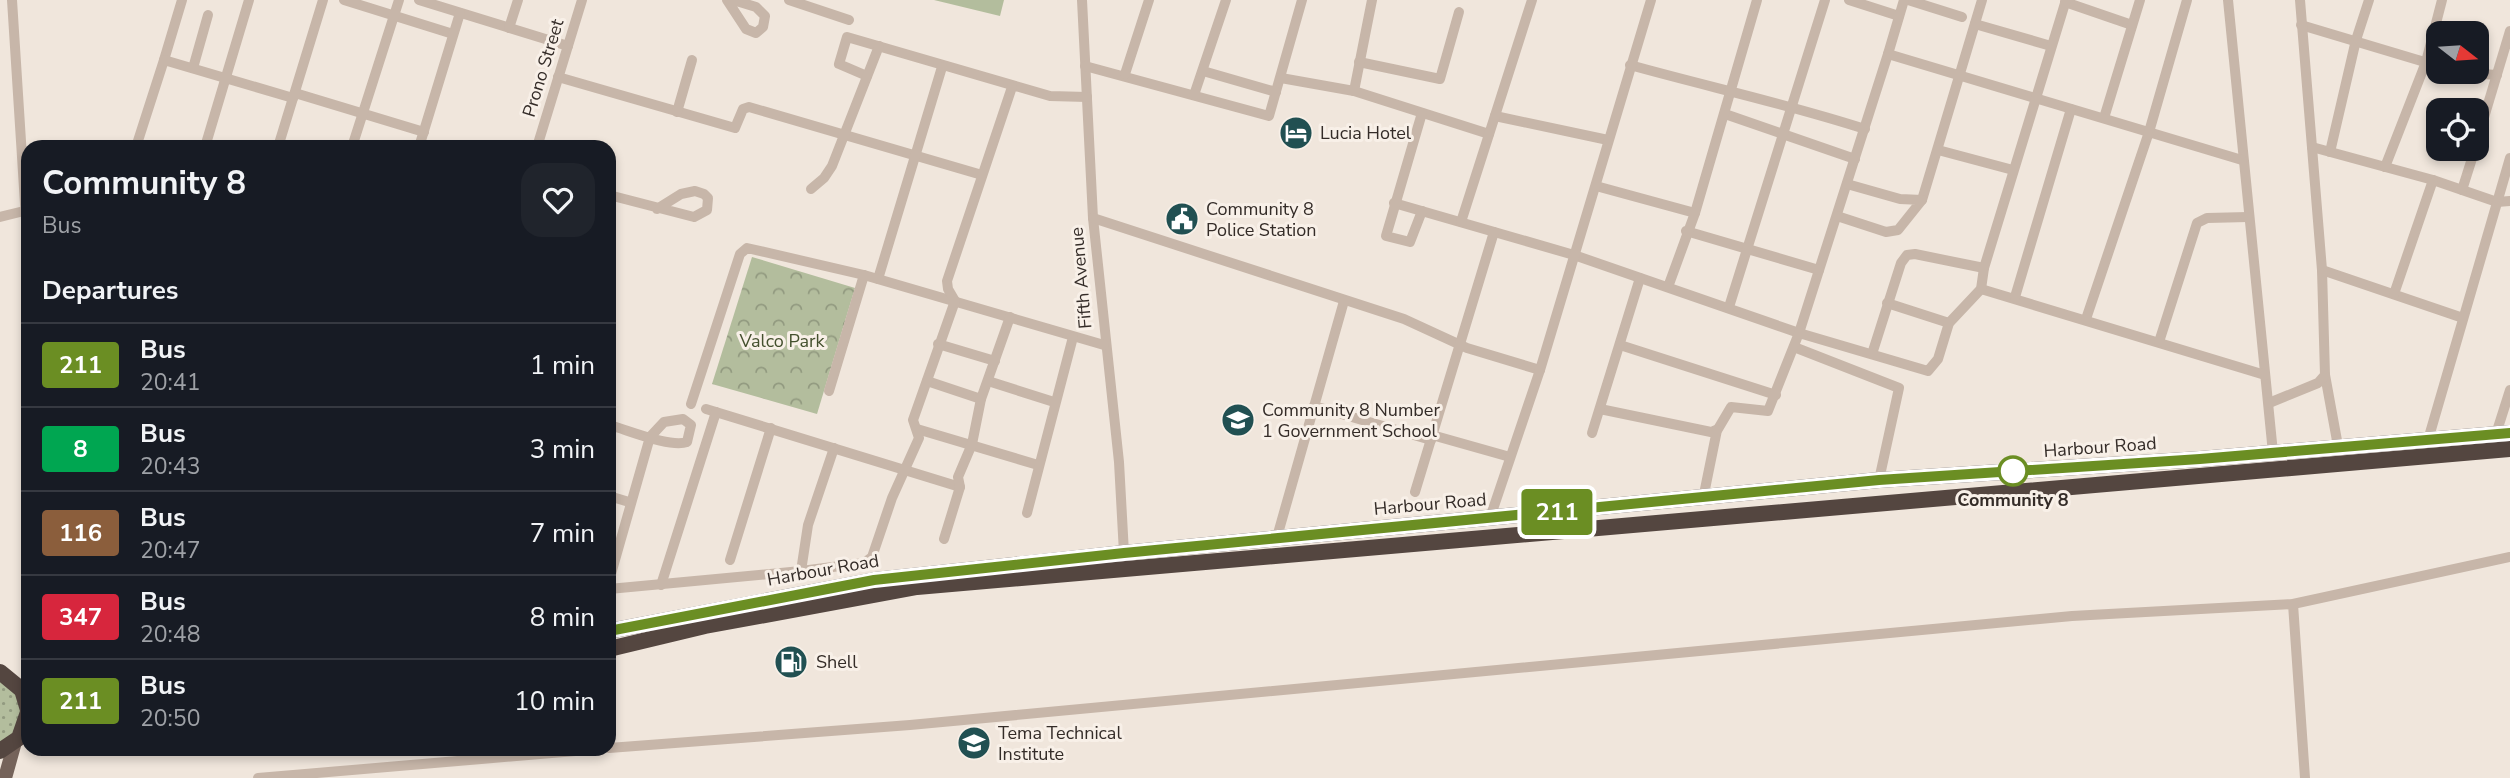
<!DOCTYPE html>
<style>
body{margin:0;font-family:"Nunito Sans",sans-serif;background:#20242c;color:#f1f3f6;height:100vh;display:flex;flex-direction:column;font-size:26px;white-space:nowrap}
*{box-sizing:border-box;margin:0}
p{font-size:23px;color:#9ea1a6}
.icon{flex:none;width:38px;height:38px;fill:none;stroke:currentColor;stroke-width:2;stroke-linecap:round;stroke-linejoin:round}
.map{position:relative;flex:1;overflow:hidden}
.details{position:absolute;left:21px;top:140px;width:595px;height:616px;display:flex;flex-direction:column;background:#171b24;border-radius:21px;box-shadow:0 4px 10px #0003}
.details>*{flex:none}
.badge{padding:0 14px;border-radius:5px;font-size:24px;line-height:46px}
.needle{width:46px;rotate:107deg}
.buttons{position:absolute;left:2426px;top:21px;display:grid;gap:14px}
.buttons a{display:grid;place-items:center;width:63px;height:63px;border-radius:14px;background:#171b24;box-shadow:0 4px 10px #0003;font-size:35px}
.map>.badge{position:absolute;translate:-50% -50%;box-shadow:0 0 0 4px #fff}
h2{padding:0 21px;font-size:26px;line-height:63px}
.round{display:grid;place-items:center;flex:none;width:74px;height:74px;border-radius:21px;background:#20242c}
.headline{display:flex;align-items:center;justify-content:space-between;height:119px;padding:0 21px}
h1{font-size:33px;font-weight:700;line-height:52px}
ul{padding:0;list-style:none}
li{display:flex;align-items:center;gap:21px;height:84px;padding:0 21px;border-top:2px solid #363941}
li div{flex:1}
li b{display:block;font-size:26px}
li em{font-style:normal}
li .badge{min-width:77px;font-weight:700;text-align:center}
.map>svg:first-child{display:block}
</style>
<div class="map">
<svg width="2510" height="778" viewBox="0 0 2510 778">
<defs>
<pattern id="grass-dots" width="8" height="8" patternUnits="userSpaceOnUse" patternTransform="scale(1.75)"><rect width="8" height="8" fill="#b3bd9d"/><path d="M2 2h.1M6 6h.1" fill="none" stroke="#929a80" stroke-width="1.8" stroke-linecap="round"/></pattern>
<pattern id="park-crowns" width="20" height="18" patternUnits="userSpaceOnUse" patternTransform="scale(1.75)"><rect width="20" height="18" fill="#b3bd9d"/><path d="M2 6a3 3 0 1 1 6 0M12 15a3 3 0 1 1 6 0" fill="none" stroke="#929a80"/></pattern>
</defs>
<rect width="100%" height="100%" fill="#f0e6dc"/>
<polygon fill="url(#grass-dots)" points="0,680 17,692 24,719 0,749"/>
<polygon fill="url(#park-crowns)" points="752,257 855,288 817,414 712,384"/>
<polygon fill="#b3bd9d" points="934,0 1004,0 1000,16"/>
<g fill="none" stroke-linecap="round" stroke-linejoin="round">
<g stroke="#c7b6a9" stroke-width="10">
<polyline points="12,0 28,251"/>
<polyline points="344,0 453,34"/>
<polyline points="419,0 568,46"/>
<polyline points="727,0 746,29 756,33 763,27 765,16 756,7 733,0"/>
<polyline points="789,0 849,20"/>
<polyline points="1082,0 1093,218 1119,462 1124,553"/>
<polyline points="1849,0 1899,16"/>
<polyline points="1908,0 1962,17"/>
<polyline points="2228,0 2273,453"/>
<polyline points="2065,2 2132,25"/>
<polyline points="1975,24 2051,46"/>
<polyline points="2301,25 2438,66"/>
<polyline points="509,28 518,0"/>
<polyline points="1888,54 1904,0"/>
<polyline points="164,60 182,0"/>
<polyline points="1359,62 1440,79 1459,12"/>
<path d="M1630,65C1709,87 1788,104 1865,129"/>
<polyline points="1085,66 1269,116 1302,0"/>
<polyline points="193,68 208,15"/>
<polyline points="1203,71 1276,92"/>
<polyline points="2453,72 2497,75"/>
<polyline points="1125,74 1149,0"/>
<polyline points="867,76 839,64 847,37 1050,96 1087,97"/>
<polyline points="558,77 735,128 743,109 749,107 982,175"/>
<polyline points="1281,78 1354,91 1489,134"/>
<polyline points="1354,91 1372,0"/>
<polyline points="295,93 424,132"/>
<polyline points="1194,95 1226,0"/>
<polyline points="677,112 692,60"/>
<polyline points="1725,114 1855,159"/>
<polyline points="1495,116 1608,140"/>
<polyline points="2104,118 2140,0"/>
<polyline points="2476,144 2510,31"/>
<polyline points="136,147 164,60 293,98"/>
<polyline points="205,147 249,0"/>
<polyline points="278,147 323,0"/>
<polyline points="352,147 399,0"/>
<polyline points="419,147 460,13"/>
<polyline points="537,147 582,0"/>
<polyline points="2312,147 2433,180 2497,202 2510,201"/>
<polyline points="1938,150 2013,170"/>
<polyline points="2330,152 2356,40 2369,0"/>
<polyline points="2385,167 2426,62 2442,0"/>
<polyline points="1596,186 1695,213"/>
<polyline points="811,189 824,178 832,166 879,46"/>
<polyline points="2462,190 2475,149"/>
<polyline points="609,195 694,217 707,210 708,198 704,194 695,191 681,194 657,209"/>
<polyline points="1922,200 1982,0"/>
<polyline points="1394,203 1574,255 1799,333 1888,54 2242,160"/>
<polyline points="1422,211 1410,242 1386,236 1422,113"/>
<polyline points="1837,216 1886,232 1898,230 1922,200 1900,199 1847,184"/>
<polyline points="0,217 24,211"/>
<polyline points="1093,218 1404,319 1467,348 1540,370"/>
<polyline points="1461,222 1532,0"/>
<polyline points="1686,231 1819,270"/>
<polyline points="2322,270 2463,318"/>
<polyline points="878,279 942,67"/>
<polyline points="1668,287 1695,213 1757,0"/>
<polyline points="1981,289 2265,375"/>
<polyline points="2394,294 2433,180"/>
<polyline points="2015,297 2071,109"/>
<polyline points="1887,303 1949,323"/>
<polyline points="1729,307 1825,0"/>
<polyline points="2086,319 2149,132 2187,0"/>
<polyline points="2159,342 2197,223 2207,218 2248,217"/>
<polyline points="938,344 995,361"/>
<polyline points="1620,345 1776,395"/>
<polyline points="1794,347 1899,388 1879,480"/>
<polyline points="1872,354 1901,263 1907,255 1915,254 1984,268"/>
<polyline points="2325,375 2338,446"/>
<polyline points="927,381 981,399"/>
<polyline points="988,381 1054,402"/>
<polyline points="829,391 864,275"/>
<polyline points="2269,403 2318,383 2325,375 2322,270 2300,0"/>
<polyline points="691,404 740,254 747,248 864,275 1104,345"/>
<polyline points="1314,406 1431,440"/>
<polyline points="706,409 960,487"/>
<polyline points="1600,409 1711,432 1718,429 1731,407 1768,411 1799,333 1928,371 1938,359 1949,323 1981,289 1984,268 2066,0"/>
<path d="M609,425C628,430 670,448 687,442L691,425L683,419L664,422L650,437L609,581"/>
<polyline points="917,429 1038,465"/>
<polyline points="1592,433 1640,278"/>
<polyline points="2496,434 2510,390"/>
<polyline points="1432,435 1510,457"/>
<polyline points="2428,440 2510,158"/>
<polyline points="1415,492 1494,232"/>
<polyline points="609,496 629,502"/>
<polyline points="1703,499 1717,430"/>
<polyline points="1027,513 1073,337"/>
<polyline points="1490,518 1540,370 1651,0"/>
<polyline points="1277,537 1344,301"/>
<polyline points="944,539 960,487 958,477 972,444 981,399 1010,317"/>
<polyline points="730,560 771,428"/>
<polyline points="801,571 864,563 872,557 892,498 919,438 913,420 955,301 948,289 947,281 1012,87"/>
<polyline points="661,585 716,412"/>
<polyline points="609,589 801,571 808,525 834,448"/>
<polyline points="2293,604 2305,778"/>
<polyline points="609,748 910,725 2072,616 2293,604 2510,557"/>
<polyline points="258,778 599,749"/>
</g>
<polyline stroke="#75635a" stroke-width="14" points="5,778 15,742"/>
<g stroke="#544640" stroke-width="16">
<polyline points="609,631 875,580 1124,553 1879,480 2200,459 2510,433"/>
<polyline points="609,649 705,626 917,587 2510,449"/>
<polyline points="0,672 22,690 28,710"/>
<polyline points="0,751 19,738 28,712"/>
</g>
</g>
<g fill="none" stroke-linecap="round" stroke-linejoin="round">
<defs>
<polyline id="line" points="609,631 874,580 1124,553 1879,480 2200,459 2510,433"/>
</defs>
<use href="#line" stroke="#fff" stroke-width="16"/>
<use href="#line" stroke="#6b8e23" stroke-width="10"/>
</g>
<defs>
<symbol id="hotel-disc" viewBox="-11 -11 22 22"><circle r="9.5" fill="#215052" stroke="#f8f0e8"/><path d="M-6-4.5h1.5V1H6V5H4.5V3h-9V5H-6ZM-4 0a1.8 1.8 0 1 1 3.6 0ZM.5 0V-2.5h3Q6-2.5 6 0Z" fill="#fff"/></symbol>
<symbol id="civic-disc" viewBox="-11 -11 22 22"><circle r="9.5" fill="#215052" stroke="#f8f0e8"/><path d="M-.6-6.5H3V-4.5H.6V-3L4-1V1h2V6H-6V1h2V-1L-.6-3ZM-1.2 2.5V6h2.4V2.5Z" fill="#fff"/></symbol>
<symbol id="school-disc" viewBox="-11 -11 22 22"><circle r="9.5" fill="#215052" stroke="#f8f0e8"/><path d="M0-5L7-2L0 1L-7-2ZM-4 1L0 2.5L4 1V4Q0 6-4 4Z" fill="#fff"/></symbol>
<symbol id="fuel-disc" viewBox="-11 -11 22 22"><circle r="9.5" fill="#215052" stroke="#f8f0e8"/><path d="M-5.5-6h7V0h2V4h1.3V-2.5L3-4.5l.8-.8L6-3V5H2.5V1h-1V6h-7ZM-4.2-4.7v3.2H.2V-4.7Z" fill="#fff"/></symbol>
</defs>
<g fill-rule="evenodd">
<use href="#hotel-disc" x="1277" y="114" width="38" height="38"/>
<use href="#civic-disc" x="1163" y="200" width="38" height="38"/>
<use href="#school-disc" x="1219" y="401" width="38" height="38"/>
<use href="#fuel-disc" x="772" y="643" width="38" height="38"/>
<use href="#school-disc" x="955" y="724" width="38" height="38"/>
</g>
<circle fill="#fff" stroke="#6b8e23" stroke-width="3.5" cx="2013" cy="471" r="14"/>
<g text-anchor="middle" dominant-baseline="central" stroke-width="6" stroke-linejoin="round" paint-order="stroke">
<g font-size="18" fill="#342c28" stroke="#f8f0e8">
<text transform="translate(543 68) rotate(-73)">Prono Street</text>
<text transform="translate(1081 278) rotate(-95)">Fifth Avenue</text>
<text transform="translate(2100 447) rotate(-4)">Harbour Road</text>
<text transform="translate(1430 504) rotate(-5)">Harbour Road</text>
<text transform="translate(823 570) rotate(-10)">Harbour Road</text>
</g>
<g font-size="18" fill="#342c28" stroke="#f8f0e8" text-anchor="start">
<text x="1320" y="133">Lucia Hotel</text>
<text x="1206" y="209">Community 8<tspan x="1206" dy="21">Police Station</tspan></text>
<text x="1262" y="410">Community 8 Number<tspan x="1262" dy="21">1 Government School</tspan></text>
<text x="816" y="662">Shell</text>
<text x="998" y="733">Tema Technical<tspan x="998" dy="21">Institute</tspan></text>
</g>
<g font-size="18" fill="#44502e" stroke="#f8f0e8">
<text x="782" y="341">Valco Park</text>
</g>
<g font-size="18" font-weight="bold" fill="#342c28" stroke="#f8f0e8">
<text x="2013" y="500">Community 8</text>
</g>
</g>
</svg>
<div class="buttons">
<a><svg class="needle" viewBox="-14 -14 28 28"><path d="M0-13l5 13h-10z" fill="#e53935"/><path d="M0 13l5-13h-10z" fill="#9ea1a6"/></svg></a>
<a><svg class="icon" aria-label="locate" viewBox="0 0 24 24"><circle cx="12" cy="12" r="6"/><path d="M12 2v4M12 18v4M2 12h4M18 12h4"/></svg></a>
</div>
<b class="badge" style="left:1557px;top:512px;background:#6b8e23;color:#fff">211</b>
<section class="details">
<div class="headline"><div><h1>Community 8</h1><p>Bus</p></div><a class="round"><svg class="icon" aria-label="heart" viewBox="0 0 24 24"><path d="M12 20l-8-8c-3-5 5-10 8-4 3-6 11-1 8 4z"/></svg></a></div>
<h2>Departures</h2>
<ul>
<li><span class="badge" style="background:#6b8e23;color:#fff">211</span><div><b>Bus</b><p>20:41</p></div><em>1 min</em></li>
<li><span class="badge" style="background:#00a651;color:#fff">8</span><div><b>Bus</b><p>20:43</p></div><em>3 min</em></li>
<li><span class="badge" style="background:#8b5e3c;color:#fff">116</span><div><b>Bus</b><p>20:47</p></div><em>7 min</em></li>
<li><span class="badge" style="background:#d7263d;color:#fff">347</span><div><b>Bus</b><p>20:48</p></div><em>8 min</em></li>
<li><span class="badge" style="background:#6b8e23;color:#fff">211</span><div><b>Bus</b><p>20:50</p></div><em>10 min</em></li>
</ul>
</section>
</div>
